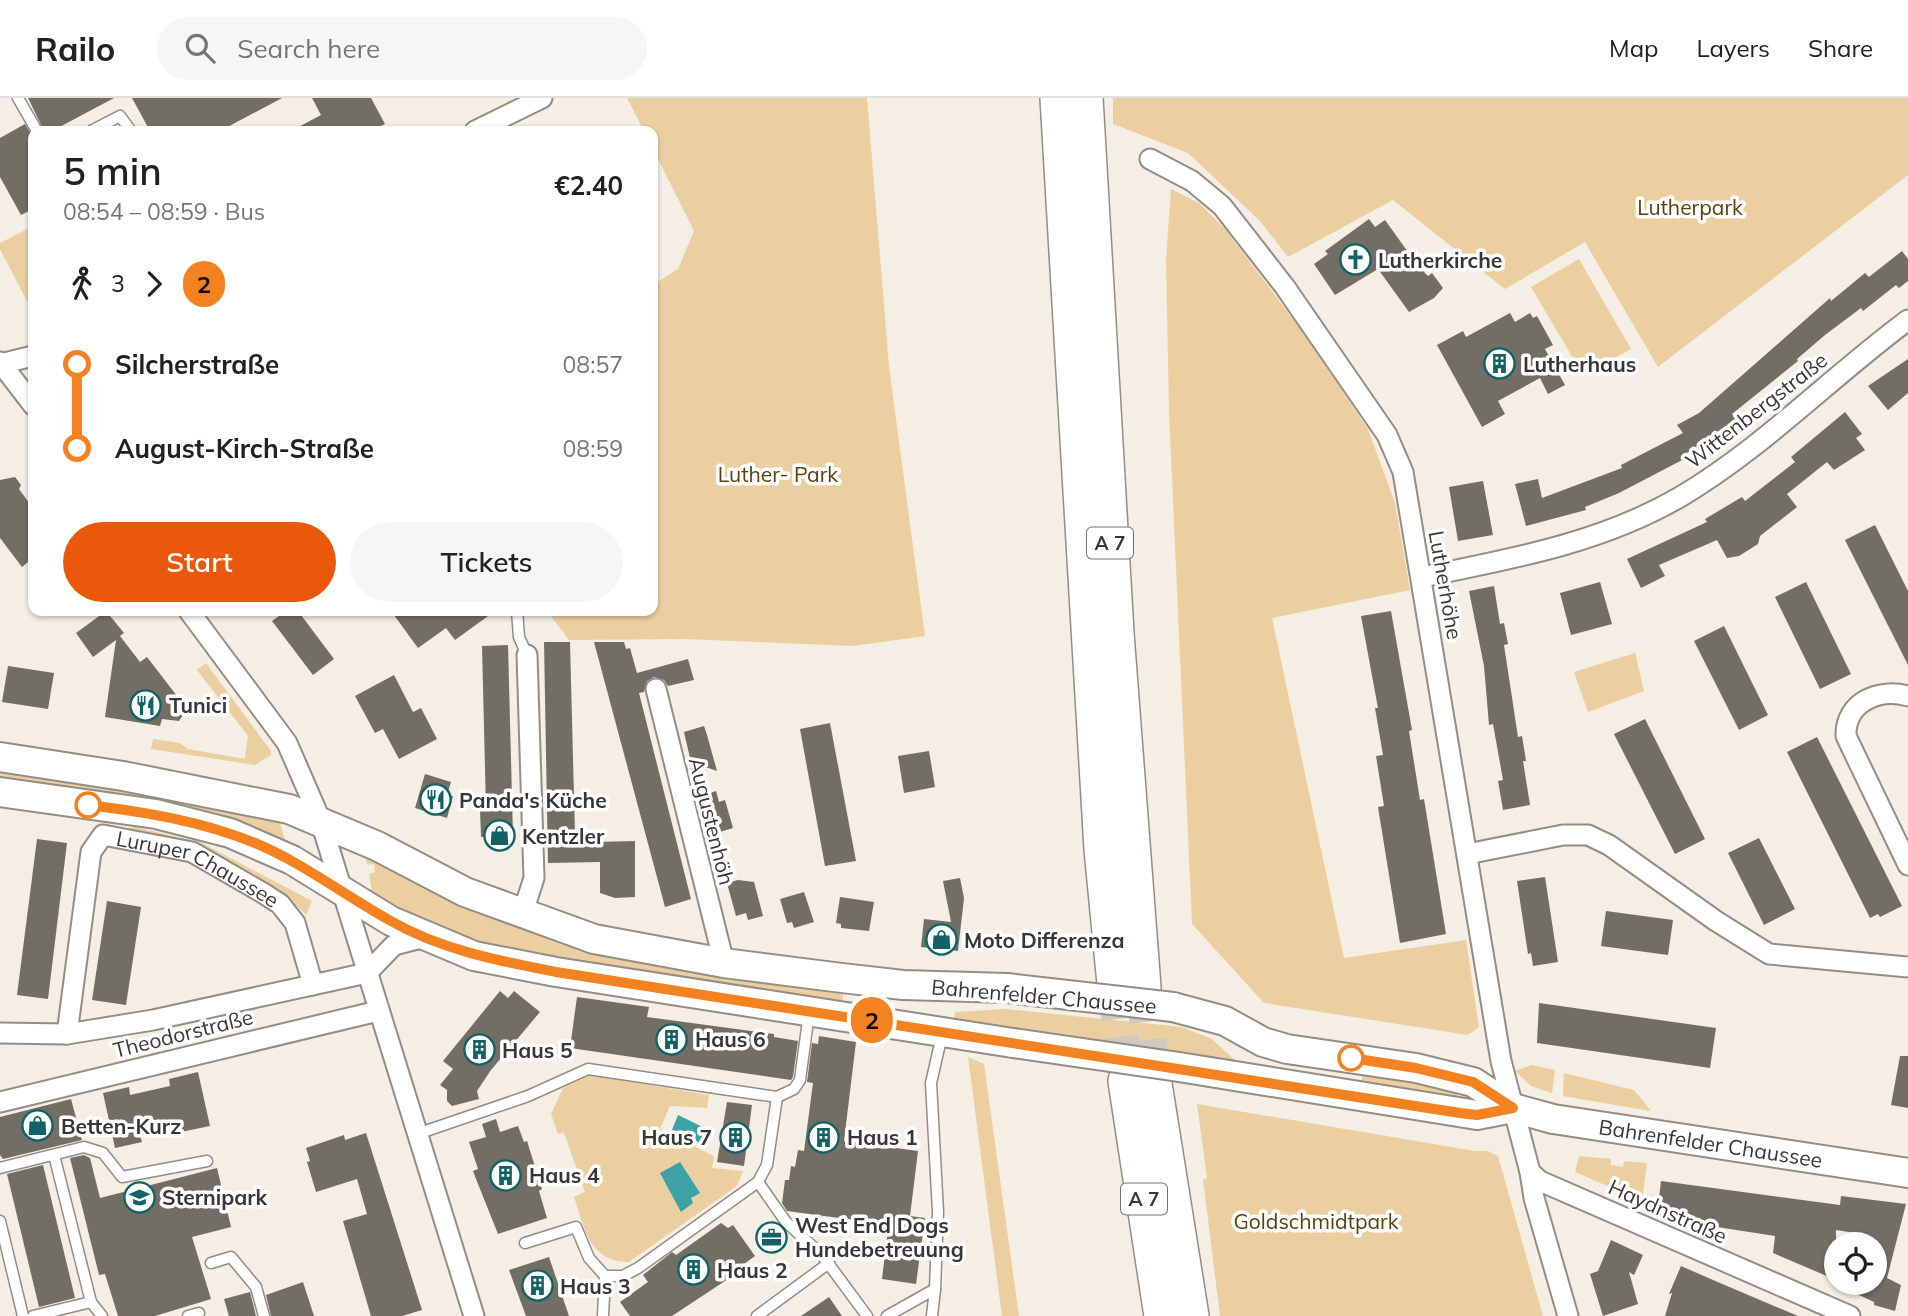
<!DOCTYPE html>
<meta charset="utf-8">
<style>
body{margin:0;font-family:Mulish,sans-serif;background:#f6f6f6;color:#202124;height:100vh;display:flex;flex-direction:column;font-size:26px;white-space:nowrap}
*{box-sizing:border-box;margin:0}
p{font-size:23px;color:#757577}
.icon{flex:none;width:38px;height:38px;fill:none;stroke:currentColor;stroke-width:2;stroke-linecap:round;stroke-linejoin:round}
.map{position:relative;flex:1;overflow:hidden}
.sheet{position:absolute;left:28px;top:28px;width:630px;height:490px;display:flex;flex-direction:column;background:#fff;border-radius:14px;box-shadow:0 2px 5px #0004}
.sheet>*{flex:none}
.badge{padding:0 14px;border-radius:23px;font-size:24px;line-height:46px}
.tools{position:absolute;left:1824px;top:1134px;display:grid;gap:14px}
.tools a{display:grid;place-items:center;width:63px;height:63px;border-radius:50%;background:#fff;box-shadow:0 2px 5px #0004;font-size:35px}
.map>.badge{position:absolute;translate:-50% -50%;box-shadow:0 0 0 4px #fff}
.legs{display:flex;align-items:center;gap:10px;height:77px;padding:0 35px;font-size:23px}
.legs p{margin-inline-start:auto}
.summary{display:flex;align-items:center;justify-content:space-between;height:119px;padding:0 35px}
h1{font-size:38px;font-weight:600;line-height:52px}
.action{display:flex;gap:14px;margin-top:auto;padding:14px 35px}
.action a{flex:1;height:80px;border-radius:42px;background:#ea580c;color:#fff;font-size:28px;font-weight:600;line-height:80px;text-align:center}
.action a+a{background:#f6f6f6;color:#202124}
ul{padding:0 35px;list-style:none}
li{display:flex;align-items:center;gap:24px;height:84px;font-size:26px}
li i{display:grid;place-items:center;width:10px;height:100%;margin:0 9px;background:currentColor}
li i::after{content:'';width:18px;height:18px;margin:-9px;border:5px solid;border-radius:50%;background:#fff}
li p{margin-inline-start:auto}
li:first-child i{background:linear-gradient(#0000 50%,currentColor 0)}
li:last-child i{background:linear-gradient(currentColor 50%,#0000 0)}
header{display:flex;align-items:center;gap:42px;box-sizing:border-box;height:98px;padding:0 35px;background:#fff;border-bottom:2px solid #e0e0e0}
header strong{font-size:33px}
nav{display:flex;gap:38px;margin-inline-start:auto;font-size:24px}
.search{width:490px;height:63px;background:#f6f6f6;display:flex;align-items:center;gap:18px;box-sizing:border-box;padding:0 24px;border-radius:38px;color:#757577;font-size:26px}
.map>svg:first-child{display:block}
</style>
<header>
<strong>Railo</strong>
<div class="search"><svg class="icon" aria-label="search" viewBox="0 0 24 24"><circle cx="10" cy="10" r="6"/><path d="M15 15l6 6"/></svg>Search here</div>
<nav><a>Map</a><a>Layers</a><a>Share</a></nav>
</header>
<div class="map">
<svg width="1908" height="1218" viewBox="0 0 1908 1218">
<rect width="100%" height="100%" fill="#f4eee5"/>
<g fill="#eccfa1">
<polygon points="627,0 867,0 889,268 925,538 853,548 685,541 569,542 547,513 653,513 653,187 678,171 694,133 653,51 653,33 644,33"/>
<polygon points="1113,0 1908,0 1908,77 1658,269 1585,144 1505,191 1393,102 1288,159 1260,123 1188,55 1113,26"/>
<polygon points="1171,91 1199,105 1225,131 1302,233 1368,331 1395,405 1410,492 1272,520 1344,860 1466,842 1479,929 1468,937 1264,905 1192,826 1169,314 1166,161"/>
<polygon points="33,128 33,215 0,151 0,145"/>
<polygon points="1579,161 1631,251 1583,277 1531,189"/>
<polygon points="1635,555 1644,593 1588,614 1574,574"/>
<polygon points="206,565 271,653 271,657 255,667 151,651 153,641 180,645 188,651 245,661 248,638 197,572"/>
<polygon points="0,667 278,719 287,749 0,684"/>
<polygon points="136,729 202,745 312,803 306,817 297,808 220,761 114,733"/>
<polygon points="365,753 473,809 562,847 844,891 842,907 489,850 373,801 369,776 375,774 374,766 367,767"/>
<polygon points="1005,911 1182,929 1212,941 1240,967 954,924 955,914"/>
<polygon points="968,959 984,966 1019,1218 1002,1218"/>
<polygon points="1532,967 1555,972 1552,995 1531,988 1515,973"/>
<polygon points="1363,972 1457,991 1458,1005 1361,988"/>
<polygon points="1564,975 1634,992 1651,1013 1563,998"/>
<path d="M591,977L709,997L707,1010L670,1008L660,1031L714,1058L712,1070L743,1073L737,1088L629,1164C589,1164 585,1131 574,1099L585,1094L564,1035L558,1036L551,1016L563,990Z"/>
<polygon points="1197,1006 1475,1053 1488,1053 1498,1058 1543,1218 1220,1218 1203,1081 1207,1080"/>
<polygon points="1579,1058 1611,1061 1611,1067 1623,1069 1624,1063 1647,1065 1642,1103 1575,1074"/>
</g>
<g fill="#3da1a6">
<polygon points="678,1017 713,1034 707,1048 672,1032"/>
<polygon points="680,1064 700,1095 691,1100 693,1105 681,1114 660,1075"/>
</g>
<g fill="#736e65">
<polygon points="28,0 114,0 52,33 44,33"/>
<polygon points="132,0 282,0 220,33 150,33"/>
<polygon points="312,0 371,0 385,26 371,33 291,33 321,17"/>
<polygon points="25,26 33,39 33,111 21,117 0,79 0,40"/>
<polygon points="1369,121 1375,129 1385,122 1418,168 1428,178 1432,175 1443,190 1434,200 1409,214 1378,171 1335,197 1314,166 1328,156 1325,153"/>
<polygon points="1902,153 1908,161 1908,183 1899,190 1896,187 1863,213 1861,210 1825,237 1797,261 1798,263 1732,316 1736,321 1684,357 1686,360 1619,395 1585,409 1586,412 1526,428 1515,386 1538,381 1542,400 1622,370 1621,367 1683,335 1677,327 1699,315 1830,200 1831,203 1865,175 1869,179"/>
<polygon points="1510,215 1515,224 1530,215 1533,220 1537,218 1553,247 1545,251 1565,287 1548,296 1540,280 1498,303 1505,316 1482,329 1437,247 1463,233 1466,239"/>
<polygon points="1908,261 1908,295 1888,312 1868,288"/>
<polygon points="1845,314 1862,336 1856,340 1865,352 1834,372 1827,364 1787,396 1797,409 1760,438 1758,446 1739,458 1727,460 1717,442 1659,467 1665,478 1641,490 1627,461 1707,424 1705,421 1742,399 1745,403 1795,364 1791,359"/>
<polygon points="15,379 21,387 19,391 33,410 33,460 22,469 0,440 0,382"/>
<polygon points="1483,383 1493,437 1458,443 1449,389"/>
<polygon points="1875,427 1908,493 1908,567 1845,442"/>
<polygon points="1600,484 1612,526 1571,537 1560,495"/>
<polygon points="1806,484 1851,576 1820,591 1775,499"/>
<polygon points="1494,488 1500,526 1504,525 1508,546 1504,547 1518,639 1522,638 1526,663 1523,663 1530,707 1503,712 1498,683 1503,682 1493,626 1489,627 1484,568 1469,493"/>
<polygon points="106,513 124,535 120,538 140,564 147,559 187,611 179,623 162,621 160,628 105,619 116,542 93,559 76,535"/>
<polygon points="286,513 298,513 334,561 313,577 272,523"/>
<polygon points="391,513 495,513 455,542 446,530 418,550"/>
<polygon points="1391,513 1412,632 1409,633 1420,702 1424,701 1446,836 1400,845 1378,709 1384,708 1376,658 1383,657 1375,610 1378,610 1361,518"/>
<polygon points="1724,528 1768,617 1739,632 1694,543"/>
<polygon points="544,544 570,544 575,737 596,736 596,744 635,743 635,799 615,800 600,795 600,764 548,765"/>
<polygon points="594,544 624,544 626,551 630,550 637,575 688,561 694,582 668,588 664,582 654,579 647,583 644,594 639,595 691,801 665,809"/>
<polygon points="508,547 513,738 481,739 480,711 486,711 482,548"/>
<polygon points="8,568 54,575 48,611 2,604"/>
<polygon points="394,577 413,614 421,610 437,641 399,661 383,631 375,635 355,598"/>
<polygon points="1645,621 1705,741 1675,756 1614,636"/>
<polygon points="830,625 856,763 825,768 800,631"/>
<polygon points="704,628 707,637 717,673 691,664 686,643 684,634"/>
<polygon points="1817,639 1902,808 1880,819 1878,816 1870,820 1787,654"/>
<polygon points="929,653 935,689 904,695 898,658"/>
<polygon points="425,676 451,684 447,697 453,698 447,720 415,710"/>
<polygon points="716,693 719,704 725,702 733,730 710,737 701,698"/>
<polygon points="1759,740 1795,811 1764,827 1728,755"/>
<polygon points="37,741 67,745 48,901 17,897"/>
<polygon points="1545,779 1558,864 1533,868 1531,855 1528,856 1517,783"/>
<polygon points="960,780 964,800 958,853 921,849 924,821 951,824 943,783"/>
<polygon points="738,782 754,784 763,818 748,822 746,815 736,818 727,785"/>
<polygon points="804,794 814,824 794,830 792,824 787,825 780,801"/>
<polygon points="840,799 874,804 869,833 841,830 841,826 836,825"/>
<polygon points="107,803 141,809 126,907 92,902"/>
<polygon points="1606,813 1673,822 1668,857 1601,848"/>
<polygon points="500,893 508,900 514,893 540,914 491,972 477,993 479,1001 452,1008 447,1003 447,992 440,987 453,971 443,963"/>
<polygon points="577,899 649,909 647,919 774,936 774,939 798,943 793,979 791,982 570,950"/>
<polygon points="1539,905 1716,930 1710,970 1537,945"/>
<polygon points="819,938 856,944 844,1043 918,1053 910,1118 925,1120 916,1186 882,1181 888,1131 853,1127 854,1122 787,1113 782,1105 785,1082 789,1082 791,1068 795,1069 798,1052 804,1053 813,985 807,984 812,945 818,946"/>
<polygon points="1900,958 1908,958 1908,1010 1891,1007"/>
<polygon points="198,974 210,1028 181,1034 180,1028 140,1037 142,1044 115,1050 103,995 129,989 130,997 170,988 169,981"/>
<polygon points="71,1001 82,1042 3,1061 0,1057 0,1019"/>
<polygon points="727,1004 752,1007 744,1068 717,1064"/>
<polygon points="496,1021 500,1034 518,1028 524,1044 527,1043 542,1091 539,1093 547,1120 498,1136 476,1081 473,1073 478,1071 469,1044 486,1039 482,1026"/>
<polygon points="366,1035 422,1212 402,1218 371,1218 343,1123 367,1116 357,1081 316,1094 307,1064 310,1063 306,1050 344,1037 345,1042"/>
<polygon points="84,1057 90,1060 100,1100 217,1070 231,1129 192,1139 211,1201 155,1218 118,1218 105,1176 99,1177 70,1060"/>
<polygon points="43,1067 75,1200 39,1209 7,1076"/>
<polygon points="1661,1083 1840,1107 1841,1098 1906,1106 1887,1180 1901,1187 1895,1213 1874,1207 1874,1204 1833,1185 1874,1185 1874,1146 1867,1146 1868,1137 1836,1132 1836,1182 1773,1155 1775,1138 1704,1127 1658,1109"/>
<polygon points="721,1125 728,1130 733,1127 755,1158 729,1177 731,1179 672,1218 630,1218 620,1204 648,1184 643,1177 672,1154 676,1157"/>
<polygon points="1611,1142 1643,1157 1634,1177 1629,1174 1638,1206 1603,1218 1590,1176 1598,1173"/>
<polygon points="549,1159 569,1218 526,1218 509,1172"/>
<polygon points="1681,1168 1720,1185 1798,1218 1665,1218 1672,1195 1669,1196"/>
<polygon points="303,1184 314,1218 271,1218 266,1197"/>
<polygon points="250,1194 256,1218 229,1218 224,1201"/>
<polygon points="829,1199 842,1218 801,1218"/>
</g>
<g fill="none" stroke-linecap="round" stroke-linejoin="round">
<g stroke="#cfc9c1" stroke-width="35" stroke-dasharray="35 18" stroke-linecap="butt">
<polyline points="1115,886 1126,983"/>
<polyline points="1143,889 1154,986"/>
</g>
<defs>
<g id="service">
<polyline points="18,0 37,33"/>
<polyline points="91,33 120,18 131,33"/>
<polyline points="517,513 519,539 527,557"/>
<polyline points="777,999 794,991 800,982 809,915"/>
<polyline points="417,1036 528,998 588,971 777,999 767,1067 758,1084"/>
<polyline points="54,1057 91,1204 102,1218"/>
<polyline points="0,1070 84,1049 103,1055 122,1079 207,1063"/>
<polyline points="0,1123 23,1218"/>
<polyline points="525,1145 576,1129 589,1160 605,1178"/>
<polyline points="211,1165 231,1159 256,1189 264,1218"/>
<polyline points="935,1191 938,1114 931,985 942,937"/>
<polyline points="33,1218 91,1204"/>
<polyline points="188,1218 199,1215"/>
<polyline points="603,1218 605,1178 623,1178 638,1170 758,1084 786,1124 822,1157 867,1218"/>
<polyline points="757,1218 829,1165"/>
<polyline points="887,1218 935,1191 932,1218"/>
</g>
<g id="minor">
<polyline points="475,33 542,0"/>
<polyline points="1150,61 1192,83 1222,108 1285,189 1387,337 1403,374 1501,963 1530,1074 1540,1083 1850,1218"/>
<polyline points="0,264 33,307"/>
<polyline points="0,266 33,258"/>
<path d="M1422,479C1511,461 1601,445 1680,399C1763,350 1831,279 1908,222"/>
<polyline points="189,513 287,645 320,721 474,1218"/>
<polyline points="656,591 724,865"/>
<path d="M1908,598C1879,590 1845,604 1846,638L1908,767"/>
<polyline points="1467,756 1563,737 1588,737 1609,747 1716,823 1769,856 1908,869"/>
<polyline points="522,817 534,780 527,557"/>
<polyline points="367,875 394,847 425,839"/>
<polyline points="0,935 67,936 153,922 367,875"/>
<path id="s1" d="M67,936L91,754L103,737L192,754L263,795L280,806L295,825L313,887"/>
<polyline points="0,1004 378,913"/>
<polyline points="1530,1074 1534,1100 1568,1218"/>
</g>
<g id="secondary">
<polyline points="0,659 123,678 289,711 377,748 465,794 594,841 724,865 842,880 903,887 1007,890"/>
<polyline points="0,694 156,716 230,735 292,762 391,823 474,858 556,874 1013,945"/>
<path id="s2" d="M1173,909L1225,923L1263,944L1287,951L1416,970L1473,984L1513,1010L1553,1021L1908,1075"/>
<polyline points="1179,969 1477,1017 1513,1010"/>
</g>
<g id="motorway">
<polyline points="1058,0 1102,751 1115,886"/>
<polyline points="1085,0 1116,535 1143,889"/>
<polyline points="1126,983 1162,1218"/>
<polyline points="1154,986 1191,1218"/>
</g>
</defs>
<use href="#service" stroke="#938d85" stroke-width="13"/>
<use href="#minor" stroke="#938d85" stroke-width="23"/>
<use href="#secondary" stroke="#938d85" stroke-width="32"/>
<use href="#motorway" stroke="#938d85" stroke-width="38"/>
<use href="#service" stroke="#fff" stroke-width="10"/>
<use href="#minor" stroke="#fff" stroke-width="19"/>
<use href="#secondary" stroke="#fff" stroke-width="28"/>
<use href="#motorway" stroke="#fff" stroke-width="35"/>
<defs>
<g id="secondary-bridge">
<polyline points="1007,890 1173,909"/>
<polyline points="1013,945 1179,969"/>
</g>
</defs>
<use href="#secondary-bridge" stroke="#938d85" stroke-width="32" stroke-linecap="butt"/>
<use href="#secondary-bridge" stroke="#fff" stroke-width="28"/>
</g>
<g fill="none" stroke-linecap="round" stroke-linejoin="round">
<defs>
<path id="line-1" d="M88,707C145,714 201,723 255,745C303,765 344,797 389,822C441,852 499,863 556,874L1460,1015L1477,1017L1513,1010L1473,984L1416,970L1351,960"/>
</defs>
<use href="#line-1" stroke="#fff" stroke-width="16"/>
<use href="#line-1" stroke="#f58220" stroke-width="10"/>
</g>
<defs>
<symbol id="church-ring" viewBox="-11 -11 22 22"><circle r="9.5" fill="#fff" stroke="#116265" stroke-width="1.5"/><path d="M-1.2-6h2.4v3.5h3.3v2.4h-3.3V6h-2.4V-.1h-3.3v-2.4h3.3Z" fill="#116265"/></symbol>
<symbol id="building-ring" viewBox="-11 -11 22 22"><circle r="9.5" fill="#fff" stroke="#116265" stroke-width="1.5"/><path d="M-4-6H4V6H1V3H-1V6H-4ZM-2.5-4.3h1.7v1.8h-1.7ZM.8-4.3h1.7v1.8H.8ZM-2.5-1h1.7V.8h-1.7ZM.8-1h1.7V.8H.8Z" fill="#116265"/></symbol>
<symbol id="restaurant-ring" viewBox="-11 -11 22 22"><circle r="9.5" fill="#fff" stroke="#116265" stroke-width="1.5"/><path d="M-5-6h1v4h1v-4h1v4h1v-4h1v5L-1.5 .5V6h-2V.5L-5-1ZM5-6V6H3V1.5H1.5Q1.5-4 5-6Z" fill="#116265"/></symbol>
<symbol id="shop-ring" viewBox="-11 -11 22 22"><circle r="9.5" fill="#fff" stroke="#116265" stroke-width="1.5"/><path d="M-5-2.5h2.3a2.7 3.5 0 0 1 5.4 0H5L5.5 6h-11ZM-1.5-2.5h3a1.5 2.3 0 0 0-3 0Z" fill="#116265"/></symbol>
<symbol id="school-ring" viewBox="-11 -11 22 22"><circle r="9.5" fill="#fff" stroke="#116265" stroke-width="1.5"/><path d="M0-5L7-2L0 1L-7-2ZM-4 1L0 2.5L4 1V4Q0 6-4 4Z" fill="#116265"/></symbol>
<symbol id="office-ring" viewBox="-11 -11 22 22"><circle r="9.5" fill="#fff" stroke="#116265" stroke-width="1.5"/><path d="M-6-3h4V-5.5h4V-3h4V5H-6ZM-1-4.5V-3h2v-1.5ZM-6 0V1H6V0Z" fill="#116265"/></symbol>
</defs>
<g fill-rule="evenodd">
<use href="#church-ring" x="1338" y="144" width="35" height="35"/>
<use href="#building-ring" x="1482" y="248" width="35" height="35"/>
<use href="#restaurant-ring" x="128" y="590" width="35" height="35"/>
<use href="#restaurant-ring" x="418" y="684" width="35" height="35"/>
<use href="#shop-ring" x="482" y="720" width="35" height="35"/>
<use href="#shop-ring" x="924" y="824" width="35" height="35"/>
<use href="#building-ring" x="654" y="924" width="35" height="35"/>
<use href="#building-ring" x="462" y="934" width="35" height="35"/>
<use href="#shop-ring" x="20" y="1010" width="35" height="35"/>
<use href="#building-ring" x="718" y="1022" width="35" height="35"/>
<use href="#building-ring" x="806" y="1022" width="35" height="35"/>
<use href="#building-ring" x="488" y="1060" width="35" height="35"/>
<use href="#school-ring" x="122" y="1082" width="35" height="35"/>
<use href="#office-ring" x="754" y="1122" width="35" height="35"/>
<use href="#building-ring" x="676" y="1154" width="35" height="35"/>
<use href="#building-ring" x="520" y="1170" width="35" height="35"/>
</g>
<g fill="#fff" stroke="#f58220" stroke-width="3.5">
<circle cx="88" cy="707" r="12"/>
<circle cx="1351" cy="960" r="12"/>
</g>
<g text-anchor="middle" dominant-baseline="central" stroke-width="7" stroke-linejoin="round" paint-order="stroke">
<g fill="#fff" stroke="#747270" stroke-width="2">
<rect x="1087" y="429.5" width="46" height="31" rx="5"/>
<rect x="1121" y="1085.5" width="46" height="31" rx="5"/>
</g>
<g font-size="19" font-weight="bold" fill="#393633">
<text x="1110" y="445">A 7</text>
<text x="1144" y="1101">A 7</text>
</g>
<g font-size="21" fill="#593f0d" stroke="#fff">
<text x="1690" y="109">Lutherpark</text>
<text x="778" y="376">Luther- Park</text>
<text x="1316" y="1123">Goldschmidtpark</text>
</g>
<g font-size="21" font-weight="bold" fill="#393633" stroke="#fff" text-anchor="start">
<text x="1378" y="162">Lutherkirche</text>
<text x="1523" y="266">Lutherhaus</text>
<text x="169" y="607">Tunici</text>
<text x="459" y="702">Panda's Küche</text>
<text x="522" y="738">Kentzler</text>
<text x="964" y="842">Moto Differenza</text>
<text x="695" y="941">Haus 6</text>
<text x="502" y="952">Haus 5</text>
<text x="61" y="1028">Betten-Kurz</text>
<text x="712" y="1039" text-anchor="end">Haus 7</text>
<text x="847" y="1039">Haus 1</text>
<text x="529" y="1077">Haus 4</text>
<text x="162" y="1099">Sternipark</text>
<text x="795" y="1127">West End Dogs<tspan x="795" dy="24">Hundebetreuung</tspan></text>
<text x="717" y="1172">Haus 2</text>
<text x="560" y="1188">Haus 3</text>
</g>
<g font-size="21" fill="#393633" stroke="#fff">
<text transform="translate(1756 312) rotate(-38)">Wittenbergstraße</text>
<text transform="translate(1446 487) rotate(80)">Lutherhöhe</text>
<text transform="translate(712 723) rotate(76)">Augustenhöh</text>
<text stroke="none"><textPath href="#s1" startOffset="306">Luruper Chaussee</textPath></text>
<text transform="translate(1044 898) rotate(5)">Bahrenfelder Chaussee</text>
<text transform="translate(183 935) rotate(-14)">Theodorstraße</text>
<text stroke="none"><textPath href="#s2" startOffset="560">Bahrenfelder Chaussee</textPath></text>
<text transform="translate(1668 1113) rotate(24)">Haydnstraße</text>
</g>
</g>
</svg>
<div class="tools">
<a><svg class="icon" aria-label="locate" viewBox="0 0 24 24"><circle cx="12" cy="12" r="6"/><path d="M12 2v4M12 18v4M2 12h4M18 12h4"/></svg></a>
</div>
<b class="badge" style="left:872px;top:922px;background:#f58220;color:#111">2</b>
<section class="sheet">
<div class="summary"><div><h1>5 min</h1><p>08:54 – 08:59 · Bus</p></div><b>€2.40</b></div>
<div class="legs"><svg class="icon" aria-label="walk" viewBox="0 0 24 24"><circle cx="13" cy="4" r="2"/><path d="M13 8l-2 6 4 7M11 14l-3 7M7 12l3-4h3l4 4"/></svg>3<svg class="icon" aria-label="forward" viewBox="0 0 24 24"><path d="M9 5l7 7-7 7"/></svg><b class="badge" style="background:#f58220;color:#111">2</b></div>
<ul>
<li><i style="color:#f58220"></i><b>Silcherstraße</b><p>08:57</p></li>
<li><i style="color:#f58220"></i><b>August-Kirch-Straße</b><p>08:59</p></li>
</ul>
<div class="action"><a>Start</a><a>Tickets</a></div>
</section>
</div>
